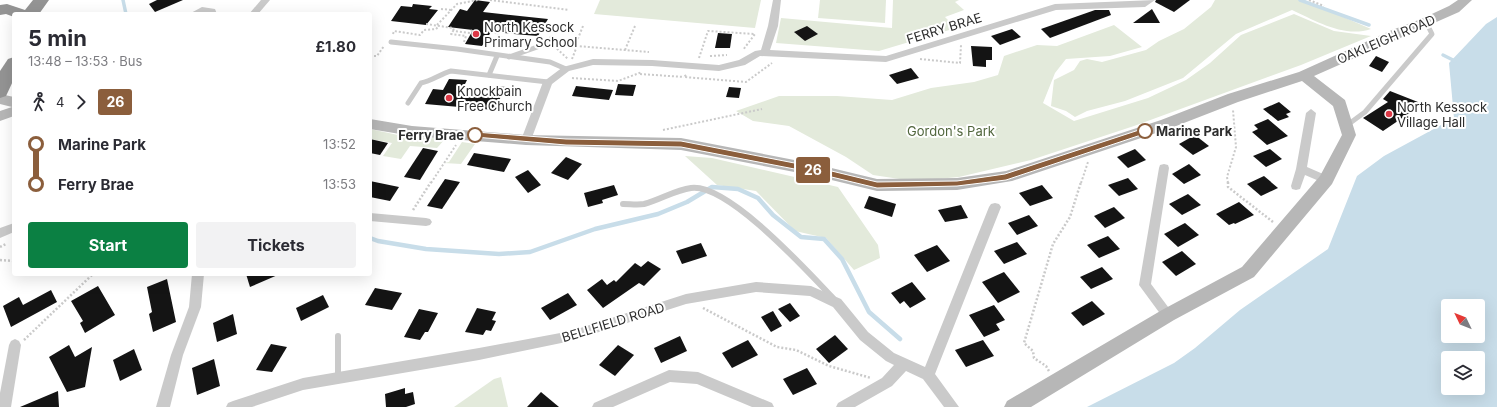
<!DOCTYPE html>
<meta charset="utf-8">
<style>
body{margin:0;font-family:Inter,sans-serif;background:#f2f2f3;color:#2b2b33;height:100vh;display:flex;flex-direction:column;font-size:15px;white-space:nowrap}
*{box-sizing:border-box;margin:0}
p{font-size:13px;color:#7c7c81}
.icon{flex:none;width:22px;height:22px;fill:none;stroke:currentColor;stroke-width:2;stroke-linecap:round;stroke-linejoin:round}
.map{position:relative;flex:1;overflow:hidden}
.side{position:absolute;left:12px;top:12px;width:360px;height:264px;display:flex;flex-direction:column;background:#fff;border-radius:4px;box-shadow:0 4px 16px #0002}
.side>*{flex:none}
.badge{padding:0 8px;border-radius:3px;font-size:14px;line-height:26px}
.needle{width:26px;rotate:313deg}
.controls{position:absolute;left:1441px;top:299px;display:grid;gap:8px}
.controls a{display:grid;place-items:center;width:44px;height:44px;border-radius:4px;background:#fff;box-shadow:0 4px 16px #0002;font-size:20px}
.map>.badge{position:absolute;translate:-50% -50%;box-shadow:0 0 0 2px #fff}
.legs{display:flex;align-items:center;gap:6px;height:44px;padding:0 16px;font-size:13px}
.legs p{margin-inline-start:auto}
.headline{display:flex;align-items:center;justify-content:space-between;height:68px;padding:0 16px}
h1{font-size:22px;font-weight:700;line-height:30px}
.button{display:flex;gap:8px;margin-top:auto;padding:8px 16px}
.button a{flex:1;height:46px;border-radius:4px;background:#0b8043;color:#fff;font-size:16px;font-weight:700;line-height:46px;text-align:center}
.button a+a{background:#f2f2f3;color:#2b2b33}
ul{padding:0 16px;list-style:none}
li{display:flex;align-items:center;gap:14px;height:40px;font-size:15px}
li i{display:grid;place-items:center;width:6px;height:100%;margin:0 5px;background:currentColor}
li i::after{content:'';width:10px;height:10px;margin:-5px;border:3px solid;border-radius:50%;background:#fff}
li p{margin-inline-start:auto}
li:first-child i{background:linear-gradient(#0000 50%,currentColor 0)}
li:last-child i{background:linear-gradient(currentColor 50%,#0000 0)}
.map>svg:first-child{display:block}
</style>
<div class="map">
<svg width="1497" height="407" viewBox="0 0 1497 407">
<rect width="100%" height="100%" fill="#fff"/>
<g fill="#e3eadb">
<polygon points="600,0 761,0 755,28 594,14"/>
<polygon points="820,0 886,0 885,23 818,18"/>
<polygon points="893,0 959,0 955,2 964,10 945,17 956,28 879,51 776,43 781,18 892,28"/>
<path d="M1215,0H1304L1371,29C1344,38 1316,21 1292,10L1236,34L1183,78L1125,101L1087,111L1075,117L1066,111L1051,106L1054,80L1074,70L1080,61L1087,59L1102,62L1146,50L1159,41L1184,29L1211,7Z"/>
<polygon points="1294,14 1334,31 1371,36 1301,65 1134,126 1031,160 959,177 913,181 873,175 846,157 789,126 753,121 736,111 779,96 837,96 892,100 931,88 974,82 998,75 1004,56 1037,45 1057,46 1114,25 1142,47 1110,56 1066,59 1055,73 1043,103 1074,121 1148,98 1186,80 1210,63 1241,35"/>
<polygon points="370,129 398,135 445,139 437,148 410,146 401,159 383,156 392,143 370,139"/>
<polygon points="462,142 475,144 461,164 444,163 449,162"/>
<polygon points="685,156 712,158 838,187 878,245 880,258 854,270 826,238 795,231 756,191 717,185"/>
<polygon points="501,377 508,407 454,407 494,379"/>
</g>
<path fill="#c8dde9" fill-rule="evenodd" d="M1497,17V407H1087L1174,363L1195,348L1240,310L1328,249L1357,176L1384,156L1454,118L1449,63L1486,24ZM1448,306H1478V336H1448ZM1448,358H1478V388H1448Z"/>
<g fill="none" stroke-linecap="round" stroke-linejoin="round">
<g stroke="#c8dde9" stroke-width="3.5">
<polyline points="123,0 126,14"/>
<polyline points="1300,0 1369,25"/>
<polyline points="1443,55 1455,61"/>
</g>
<polyline stroke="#c8dde9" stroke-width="4.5" points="370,238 378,241 426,249 499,254 530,252 595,229 658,214 687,202 712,187 738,189 758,198 773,215 801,237 824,239 842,259 869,312 900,339"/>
</g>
<g fill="#141414">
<polygon points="157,0 183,0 155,12 149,4"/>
<polygon points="475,0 490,2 483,12 548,19 538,36 491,32 482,46 465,44 473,30 448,27 460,9 467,11"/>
<polygon points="1156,0 1190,0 1174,12 1155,2"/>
<polygon points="413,4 432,6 429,9 438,10 426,25 391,21 401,6 412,7"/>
<polygon points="1152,9 1160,23 1133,23"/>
<polygon points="1095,10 1109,10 1111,15 1050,38 1041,29"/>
<polygon points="807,26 818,34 805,41 794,32"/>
<polygon points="1012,29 1021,37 1000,45 991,36"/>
<polygon points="718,33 732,34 730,48 715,48"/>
<polygon points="971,46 992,47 992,60 986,60 986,67 973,66"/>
<polygon points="1376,56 1389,62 1382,72 1369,66"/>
<polygon points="911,68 919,78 897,84 889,75"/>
<polygon points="449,79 467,80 461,92 490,94 495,86 506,87 494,110 425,104 433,89 443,90"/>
<polygon points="618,84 636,85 633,96 615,95"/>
<polygon points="576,86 613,90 609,100 572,96"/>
<polygon points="729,87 741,88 739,98 726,97"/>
<polygon points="1390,91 1423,104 1383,131 1363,118 1388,102 1383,99"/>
<polygon points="1279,102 1291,112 1286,114 1289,117 1278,121 1263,109"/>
<polygon points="1268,119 1288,136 1267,145 1252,132 1258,129 1254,125"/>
<polygon points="1195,135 1209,146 1193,155 1179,144"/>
<polygon points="370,139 388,143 380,155 370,153"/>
<polygon points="423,148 438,151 420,180 404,177"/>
<polygon points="1135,149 1146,160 1128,168 1117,157"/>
<polygon points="1270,149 1282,159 1266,167 1253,156"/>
<polygon points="474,153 511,159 504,172 467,165"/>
<polygon points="566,157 582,164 568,180 551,173"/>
<polygon points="1189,164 1201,175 1184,184 1172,174"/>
<polygon points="528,170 541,185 528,193 515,177"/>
<polygon points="1264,176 1278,188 1261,196 1247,184"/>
<polygon points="1128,178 1138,189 1119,196 1108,185"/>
<polygon points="445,179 460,182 442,209 427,206"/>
<polygon points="370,181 399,187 390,201 370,197"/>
<polygon points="614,185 618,195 602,200 603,203 588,207 584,193"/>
<polygon points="1042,185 1053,198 1030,206 1019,193"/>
<polygon points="1188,194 1201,205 1182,215 1169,204"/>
<polygon points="869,196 896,204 892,217 864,208"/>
<polygon points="1239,202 1254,215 1235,224 1234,223 1229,225 1216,214"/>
<polygon points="961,205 968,218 945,222 938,210"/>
<polygon points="1114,207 1125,218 1105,228 1094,216"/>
<polygon points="1029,215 1038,226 1017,235 1008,223"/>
<polygon points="1185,223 1199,235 1178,247 1164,234"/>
<polygon points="1108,236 1120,249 1099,258 1087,245"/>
<polygon points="1017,242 1027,254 1004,264 994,251"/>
<polygon points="701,243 707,256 682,264 676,251"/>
<polygon points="937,245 950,261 927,272 914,255"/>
<polygon points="1182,251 1196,264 1176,276 1162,262"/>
<polygon points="648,261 661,269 644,286 639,283 603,308 587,290 602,279 607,285 614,280 616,282 635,263 641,267"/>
<polygon points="1102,267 1113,279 1091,289 1080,277"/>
<polygon points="1004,272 1020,292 998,303 982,282"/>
<polygon points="246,274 280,274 250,287"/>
<polygon points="167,279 176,322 153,332 149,314 152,312 147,287"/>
<polygon points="912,282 926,299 910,308 904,301 900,304 891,293"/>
<polygon points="98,286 115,315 85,333 80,323 83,321 71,301"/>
<polygon points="375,288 402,293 392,310 365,305"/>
<polygon points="51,290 57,302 11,327 3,306 19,297 23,305"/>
<polygon points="568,293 577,305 550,320 541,308"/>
<polygon points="323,295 329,307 301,321 296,308"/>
<polygon points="1092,301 1105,314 1083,326 1071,313"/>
<polygon points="790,303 800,316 790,322 778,309"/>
<polygon points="994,305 1005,320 996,324 1000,330 984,337 969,315"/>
<polygon points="477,308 496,312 492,320 496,321 491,331 486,330 483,335 465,332"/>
<polygon points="419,309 438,313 428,332 425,332 420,340 404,337"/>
<polygon points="773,311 782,326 771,332 761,317"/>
<polygon points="233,314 237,334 217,342 213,323"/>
<polygon points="835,335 848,349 829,363 816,349"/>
<polygon points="680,336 687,351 661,363 654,348"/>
<polygon points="748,340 758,355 732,368 722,353"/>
<polygon points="983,340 994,356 966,367 955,350"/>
<polygon points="271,344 287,347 272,372 256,370"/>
<polygon points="69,345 75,357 92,347 85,387 67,392 49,357"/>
<polygon points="618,345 634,355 615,376 599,365"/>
<polygon points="134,349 142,370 120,381 113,360"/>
<polygon points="214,359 220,386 197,395 192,368"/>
<polygon points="807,368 817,384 793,395 783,379"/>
<polygon points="405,388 405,394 413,392 415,404 406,407 386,407 385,394"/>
<polygon points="58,391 59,407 20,407"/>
<polygon points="541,392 559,407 527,407"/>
</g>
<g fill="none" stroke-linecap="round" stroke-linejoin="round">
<g stroke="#cacaca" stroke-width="2" stroke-dasharray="2 2" stroke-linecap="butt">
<polyline points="490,0 569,10"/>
<polyline points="1309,0 1324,6"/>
<polyline points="441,9 452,10"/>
<polyline points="426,24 453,28 454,31"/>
<polyline points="437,25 457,4 478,0"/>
<polyline points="583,26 577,41 577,46 649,52"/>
<polyline points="495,32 497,35 511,43 507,46"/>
<polyline points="393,34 394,31 420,35 424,30 436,29 439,26"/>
<polyline points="464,42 466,36 451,34 453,31 470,33 472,30"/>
<polyline points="554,46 568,59"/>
<polyline points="625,50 635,26"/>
<polyline points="370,56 377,56 384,46"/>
<polyline points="710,56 727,55"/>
<polyline points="699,58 708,31 755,34 743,50"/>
<polyline points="572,59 577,46"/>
<polyline points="920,59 960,63 961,45"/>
<polyline points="640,74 684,77"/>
<polyline points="686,75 684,77 746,82 772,63"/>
<polyline points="572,78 618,81 642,72"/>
<polyline points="663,130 762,109"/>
<polyline points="431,183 456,145"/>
<polyline points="1081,183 1088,162"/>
<polyline points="1228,183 1227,177 1236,147 1233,110"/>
</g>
<g stroke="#cacaca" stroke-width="2.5" stroke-dasharray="2 2" stroke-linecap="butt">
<polyline points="1228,182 1228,187 1273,222"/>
<polyline points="413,210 431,182"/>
<polyline points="0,247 6,244"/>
<polyline points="0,260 14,261"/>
<polyline points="703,308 777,347 796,350 829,366 871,378"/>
<polyline points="24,340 93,274"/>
<polyline points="1049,371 1046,366 1034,358 1033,351 1024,343 1053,244 1070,217 1081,182"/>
</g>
<g stroke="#cacaca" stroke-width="5">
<polyline points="391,42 457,49 550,62 566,69"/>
<polyline points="509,57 543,45 552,38"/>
<polyline points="489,75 497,56"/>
<path d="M408,103L421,83C432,81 440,74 451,71L548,82"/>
<polyline points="1346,126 1365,112 1432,34 1426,22"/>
</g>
<g stroke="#cacaca" stroke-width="6">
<path d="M623,204C630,204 638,205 644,204C660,200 675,190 691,188C728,183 808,272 833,298"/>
<polyline points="338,336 338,378"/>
</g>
<g fill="#cacaca" fill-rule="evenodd">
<polygon points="261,0 270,0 258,14 249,14"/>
<polygon points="773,0 781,0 778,26 770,50 886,56 1055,4 1155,0 1145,7 1056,10 886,62 760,56 745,65 719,71 652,66 593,65 569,71 552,84 531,140 530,143 522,143 521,140 543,82 563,67 593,59 652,60 719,65 739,60 755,51 761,50 768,26"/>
<polygon points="202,7 215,9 217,14 189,14"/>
<polygon points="1311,109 1316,113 1307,167 1330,177 1331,180 1330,183 1326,184 1305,175 1300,189 1296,190 1292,189 1291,186 1296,169 1306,113"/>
<polygon points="1164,164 1168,165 1169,168 1151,284 1174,315 1172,319 1168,320 1164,319 1139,285 1159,168 1160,165"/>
<polygon points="995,203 999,204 1001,207 935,374 959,407 944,407 923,379 906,371 892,386 855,407 836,407 838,403 882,378 894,365 886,361 860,340 833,307 810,296 756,292 686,304 571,341 479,360 303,390 252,407 226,407 228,403 233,401 303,378 479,348 571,331 686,294 756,282 811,286 841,299 868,332 894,353 925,367 989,207 991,204"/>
<polygon points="370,213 426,218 430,219 432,222 430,225 426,226 370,221"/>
<polygon points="14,223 14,232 0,238 0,228"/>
<polygon points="192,274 204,274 201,307 183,355 170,407 156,407 171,355 189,307"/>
<polygon points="15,339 19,341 21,345 11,407 0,407 0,393 9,345 11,341"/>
<polygon points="669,370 698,372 772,403 774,407 752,407 697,384 670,382 613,407 592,407 594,403"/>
</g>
<g fill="#b7b7b7" fill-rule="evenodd">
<polygon points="1458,0 1472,0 1459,12 1314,76 1345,100 1356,135 1332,184 1254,277 1174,320 1031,407 1004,407 1007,401 1162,310 1242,267 1320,176 1342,135 1333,106 1302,81 1238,102 1171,128 1012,181 957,190 877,191 815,176 681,150 526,145 412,136 370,129 370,119 412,126 526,135 681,138 815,164 877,179 957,178 1006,171 1161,120 1228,94 1299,72 1392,30 1421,19 1449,6"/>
<polygon points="0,94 14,97 14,116 0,121 0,111 12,107 0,104"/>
</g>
<g fill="#949494" fill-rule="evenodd">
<polygon points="33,0 49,0 39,14 14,14 14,17 6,14 0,15 0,5 7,4 25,10"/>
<polygon points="14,57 14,79 6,96 0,98 0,71 8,59"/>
</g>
</g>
<polygon fill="#8b5e3c" stroke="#fff" points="1145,128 1147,129 1147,133 1006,180 957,186 877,188 815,173 681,147 566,145 475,137 471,135 475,132 566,139 681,141 815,167 877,182 957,181 1005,174"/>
<g fill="#dc3846" stroke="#fff" stroke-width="1.5">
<circle cx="476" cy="34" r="4"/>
<circle cx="449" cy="98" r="4"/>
<circle cx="1389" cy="114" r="4"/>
</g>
<g fill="#fff" stroke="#8b5e3c" stroke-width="2">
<circle cx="1145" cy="131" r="7"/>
<circle cx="475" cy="135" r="7"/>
</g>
<g text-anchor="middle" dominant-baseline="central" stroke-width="4" stroke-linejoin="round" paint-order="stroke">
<g font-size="13" fill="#2d2d2d" stroke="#fff" text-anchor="start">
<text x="484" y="27">North Kessock<tspan x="484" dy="15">Primary School</tspan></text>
<text x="457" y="91">Knockbain<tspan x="457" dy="15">Free Church</tspan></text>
<text x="1397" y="107">North Kessock<tspan x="1397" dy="15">Village Hall</tspan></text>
</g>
<g font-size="13" fill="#2d2d2d" stroke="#fff">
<text transform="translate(944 28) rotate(-17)">FERRY BRAE</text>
<text transform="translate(1386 39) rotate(-23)">OAKLEIGH ROAD</text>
<text transform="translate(613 322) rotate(-17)">BELLFIELD ROAD</text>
</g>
<g font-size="13" fill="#51663d" stroke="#fff">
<text x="951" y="131">Gordon's Park</text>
</g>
<g font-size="13" font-weight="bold" fill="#2d2d2d" stroke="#fff" text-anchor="start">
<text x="1156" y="131">Marine Park</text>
<text x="464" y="135" text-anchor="end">Ferry Brae</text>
</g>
</g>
</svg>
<div class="controls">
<a><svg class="needle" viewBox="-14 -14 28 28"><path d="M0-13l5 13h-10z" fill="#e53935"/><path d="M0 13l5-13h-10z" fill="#7c7c81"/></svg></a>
<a><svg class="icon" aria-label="layers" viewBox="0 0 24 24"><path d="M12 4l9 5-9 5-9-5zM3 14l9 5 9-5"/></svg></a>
</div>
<b class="badge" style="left:813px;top:170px;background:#8b5e3c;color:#fff">26</b>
<section class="side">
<div class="headline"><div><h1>5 min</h1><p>13:48 – 13:53 · Bus</p></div><b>£1.80</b></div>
<div class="legs"><svg class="icon" aria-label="walk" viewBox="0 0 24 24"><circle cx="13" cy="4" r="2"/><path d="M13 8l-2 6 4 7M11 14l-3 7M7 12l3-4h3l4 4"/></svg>4<svg class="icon" aria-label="forward" viewBox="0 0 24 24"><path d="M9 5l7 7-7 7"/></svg><b class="badge" style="background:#8b5e3c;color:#fff">26</b></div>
<ul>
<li><i style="color:#8b5e3c"></i><b>Marine Park</b><p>13:52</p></li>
<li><i style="color:#8b5e3c"></i><b>Ferry Brae</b><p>13:53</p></li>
</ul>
<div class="button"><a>Start</a><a>Tickets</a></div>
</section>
</div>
